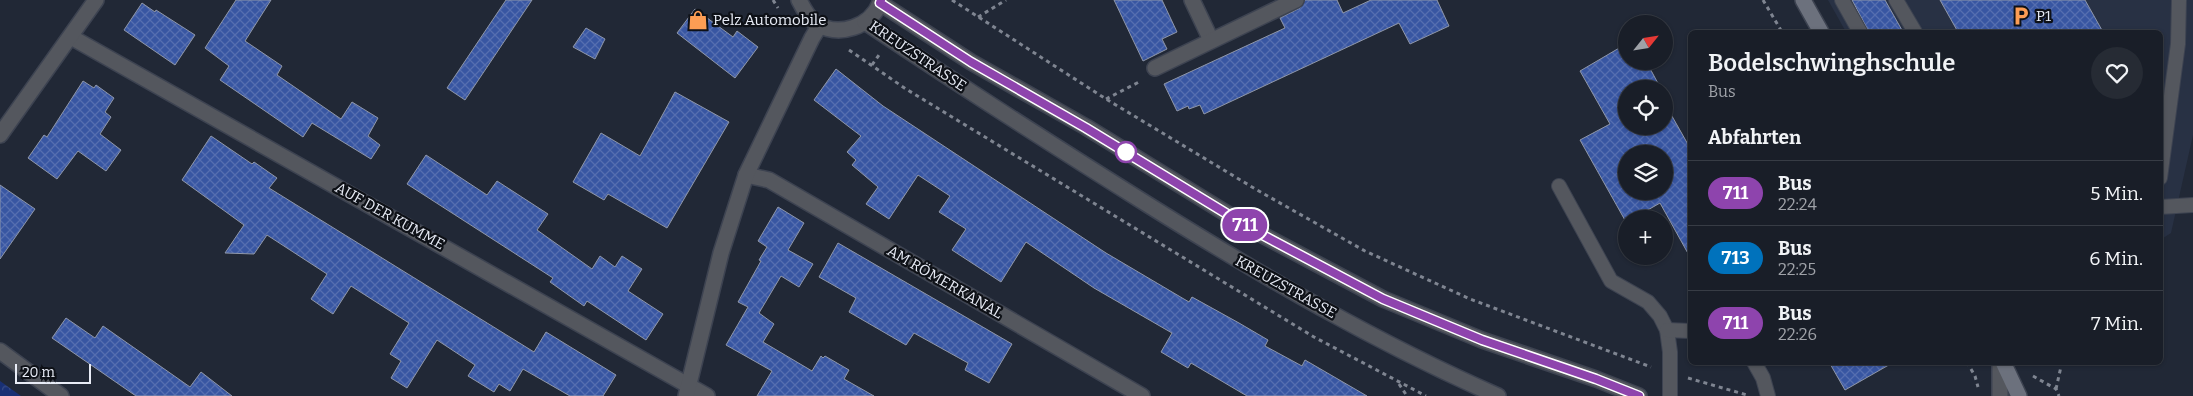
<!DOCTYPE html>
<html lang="de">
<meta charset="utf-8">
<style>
body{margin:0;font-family:Bitter,serif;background:#262b34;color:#f1f3f6;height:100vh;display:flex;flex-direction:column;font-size:19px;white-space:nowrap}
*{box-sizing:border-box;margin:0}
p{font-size:16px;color:#9fa2a8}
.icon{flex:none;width:28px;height:28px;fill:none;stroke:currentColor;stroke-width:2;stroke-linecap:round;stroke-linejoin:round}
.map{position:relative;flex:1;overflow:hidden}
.panel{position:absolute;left:1688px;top:30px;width:475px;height:335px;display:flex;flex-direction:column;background:#191e28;border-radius:8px;box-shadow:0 1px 4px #0004,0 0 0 1px #373c45}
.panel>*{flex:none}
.badge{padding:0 10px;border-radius:16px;font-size:18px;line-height:32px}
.needle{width:32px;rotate:60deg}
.fabs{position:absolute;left:1618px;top:15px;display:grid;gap:10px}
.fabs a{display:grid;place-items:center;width:55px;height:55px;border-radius:50%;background:#191e28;box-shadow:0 1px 4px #0004,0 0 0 1px #373c45;font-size:25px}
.scale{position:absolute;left:15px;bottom:12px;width:76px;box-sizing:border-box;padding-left:5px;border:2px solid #e8ecf6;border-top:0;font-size:14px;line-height:18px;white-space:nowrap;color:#e8ecf6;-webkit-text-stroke:4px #0e1117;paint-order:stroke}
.map>.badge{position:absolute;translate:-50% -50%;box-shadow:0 0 0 2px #fff}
h2{padding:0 20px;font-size:19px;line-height:45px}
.round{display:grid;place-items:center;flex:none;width:52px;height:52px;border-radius:26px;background:#262b34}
.overview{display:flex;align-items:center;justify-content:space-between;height:85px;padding:0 20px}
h1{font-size:24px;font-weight:600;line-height:38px}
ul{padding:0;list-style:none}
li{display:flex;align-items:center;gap:15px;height:65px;padding:0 20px;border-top:1px solid #373c45}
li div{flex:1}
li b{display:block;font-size:19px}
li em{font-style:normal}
li .badge{min-width:55px;font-weight:700;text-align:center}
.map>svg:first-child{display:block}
</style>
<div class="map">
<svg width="2193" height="396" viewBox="0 0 2193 396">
<defs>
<pattern id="park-crowns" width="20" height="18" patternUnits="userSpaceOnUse" patternTransform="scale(1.25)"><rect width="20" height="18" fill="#193074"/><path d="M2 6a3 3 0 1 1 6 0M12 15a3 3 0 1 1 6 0" fill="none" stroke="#3a4e88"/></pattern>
<pattern id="building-cross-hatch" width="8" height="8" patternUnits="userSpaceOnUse" patternTransform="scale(1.25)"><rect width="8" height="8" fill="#3856a2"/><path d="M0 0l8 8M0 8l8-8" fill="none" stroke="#556eb0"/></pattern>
</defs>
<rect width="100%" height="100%" fill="#212836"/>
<polygon fill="#283144" points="1828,0 2193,0 2193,135 2171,233 2160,240 2160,32 1846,32"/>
<polygon fill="url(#park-crowns)" points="0,381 21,396 0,396"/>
<g fill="url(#building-cross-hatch)" stroke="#8f97a9" fill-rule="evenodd">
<polygon points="236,0 271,0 245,41 282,66 277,75 341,119 352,102 378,118 368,136 380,145 371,159 312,123 303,137 220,80 229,66 205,48"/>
<polygon points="506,0 532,0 465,100 447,88"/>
<polygon points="1114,0 1162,0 1177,32 1162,39 1167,49 1143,61"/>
<polygon points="1305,0 1337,0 1343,13 1371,0 1437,0 1449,26 1410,44 1399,23 1204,114 1200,105 1189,109 1188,106 1177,111 1164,84 1285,28 1280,18 1300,8"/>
<polygon points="1852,0 1885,0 1903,32 1869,32"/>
<polygon points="1940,0 2085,0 2103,32 1958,32"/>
<polygon points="142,3 155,12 156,10 195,35 175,65 124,30"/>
<polygon points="695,9 733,37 737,31 758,47 735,78 677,33"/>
<polygon points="586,28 605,39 595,59 573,47"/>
<path d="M1626,44V61H1646L1661,89H1626V126H1664V102L1690,148V257L1660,203L1632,219H1626V222L1580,140L1610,124L1580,71ZM1626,154H1664V191H1626Z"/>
<polygon points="836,69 883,106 1106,253 1189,302 1192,297 1239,323 1268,340 1265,346 1302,366 1305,360 1367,396 1247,396 1191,363 1188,368 1161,352 1172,333 1094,288 1026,242 1001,282 952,250 966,229 939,212 950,196 918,175 889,219 866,204 878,187 852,165 856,160 847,152 861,136 814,100"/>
<polygon points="83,81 94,88 96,85 114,98 105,112 111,117 100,134 121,150 106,171 78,151 57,179 28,158 44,135 47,137"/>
<polygon points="675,92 729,122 667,228 608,194 604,200 573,182 601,133 640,156"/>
<polygon points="211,136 252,164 254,162 277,178 269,188 534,352 546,332 616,375 603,396 570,396 523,369 510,391 499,384 494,392 468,376 475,365 437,340 407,388 391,378 401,361 390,354 409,323 351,286 333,314 321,306 311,299 327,274 267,235 254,254 225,253 244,225 182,180"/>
<polygon points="426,155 487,195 497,181 548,214 537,230 592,269 600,256 615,267 622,256 642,269 628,291 663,314 646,340 587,301 584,306 550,282 553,278 407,184"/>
<polygon points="0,185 35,209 0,259"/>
<polygon points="778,207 804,223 788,250 813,264 799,287 781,276 759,313 774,324 763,342 812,371 821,356 823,358 825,356 849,370 844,379 874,396 757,396 772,371 726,345 748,307 738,302 761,261 759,260 767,247 758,241"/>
<polygon points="838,243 1012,344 989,383 965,370 968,363 914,333 906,345 849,312 856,298 819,277"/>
<polygon points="66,318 95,338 103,326 190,387 201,372 232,396 136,396 52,338"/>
<polygon points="1829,362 1894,362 1845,390"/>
</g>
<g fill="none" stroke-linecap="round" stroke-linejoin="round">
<defs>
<g id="lane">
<polyline points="1842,0 1860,32"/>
<polyline points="1896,0 1915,32"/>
<polyline points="2160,178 2178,44 2179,0"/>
<polyline points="1559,186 1611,281 1648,302 1660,316 1667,330 1670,352 1670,396"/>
<polyline points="2160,207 2193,205"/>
<polyline points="1667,330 1690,331"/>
<polyline points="1754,362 1763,378 1768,396"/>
</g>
<g id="street">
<path d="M799,0C803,8 807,16 814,22C837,39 873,27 881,0"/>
<polyline points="1192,0 1211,40"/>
<polyline points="880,3 971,62 1086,127 1255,231 1383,299 1482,340 1596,379 1639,396"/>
<path d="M865,22C959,85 1054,146 1150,206C1262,276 1377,343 1498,396"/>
<polyline points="71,37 707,396"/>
<polyline points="1155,68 1296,0"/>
<polyline points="0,135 96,0"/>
<polyline points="746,175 769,180 1142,396"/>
<polyline points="0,351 61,396"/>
<polyline points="2000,362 2000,396"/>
<polyline points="686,396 721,253 746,175 812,38 820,25"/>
</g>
<g id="secondary">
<polyline points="1803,0 1821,32"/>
<polyline points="2003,362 2019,396"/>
</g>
</defs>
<use href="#lane" stroke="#3d4351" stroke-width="16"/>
<use href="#street" stroke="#3d4351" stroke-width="18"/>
<use href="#secondary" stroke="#3d4351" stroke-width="18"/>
<g stroke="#7f8591" stroke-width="3" stroke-dasharray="4 4" stroke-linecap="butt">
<polyline points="773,0 778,8"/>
<polyline points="952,0 1106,99 1257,190 1365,251 1470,299 1651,367"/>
<polyline points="1763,0 1782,32"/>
<polyline points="978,17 1006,0"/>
<polyline points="849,50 906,89 1314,337 1426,396"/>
<polyline points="872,65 879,55"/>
<polyline points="1106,99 1141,81"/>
<polyline points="1967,362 1975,376 1978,387"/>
<polyline points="2033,376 2056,389 2059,396"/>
<polyline points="1688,378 1747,395"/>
<polyline points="1399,384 1407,396"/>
<polyline points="2056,389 2062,362"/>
</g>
<use href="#lane" stroke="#54575e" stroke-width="14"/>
<use href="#street" stroke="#54575e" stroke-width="15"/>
<use href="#secondary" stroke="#6c717d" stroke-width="15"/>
</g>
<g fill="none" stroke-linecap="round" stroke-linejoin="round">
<defs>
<polyline id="line" points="881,0 880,3 971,62 1086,128 1255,231 1383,299 1482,340 1596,379 1639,396"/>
</defs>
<use href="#line" stroke="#fff" stroke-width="11"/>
<use href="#line" stroke="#8e44ad" stroke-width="8"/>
</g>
<defs>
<symbol id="parking-bare" viewBox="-9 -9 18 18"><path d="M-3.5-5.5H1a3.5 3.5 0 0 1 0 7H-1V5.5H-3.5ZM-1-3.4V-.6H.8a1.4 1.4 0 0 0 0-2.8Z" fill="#fd9d54" stroke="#0e1117" stroke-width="2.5" paint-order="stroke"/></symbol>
<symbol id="shop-bare" viewBox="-9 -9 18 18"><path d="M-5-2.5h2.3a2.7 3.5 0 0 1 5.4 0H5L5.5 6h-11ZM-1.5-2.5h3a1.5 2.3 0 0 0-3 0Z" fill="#fd9d54" stroke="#0e1117" stroke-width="2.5" paint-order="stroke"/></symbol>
</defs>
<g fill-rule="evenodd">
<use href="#parking-bare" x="2007" y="2" width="28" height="28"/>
<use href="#shop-bare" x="684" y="6" width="28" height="28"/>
</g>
<circle fill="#fff" stroke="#8e44ad" stroke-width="2.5" cx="1126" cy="152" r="10"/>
<g text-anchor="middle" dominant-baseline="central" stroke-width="4.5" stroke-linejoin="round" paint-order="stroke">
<g font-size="15" fill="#e8ecf6" stroke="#0e1117" text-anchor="start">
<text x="2036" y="16">P1</text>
<text x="713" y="20">Pelz Automobile</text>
</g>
<g font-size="15" fill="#e8ecf6" stroke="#0e1117">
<text transform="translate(918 56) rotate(34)">KREUZSTRASSE</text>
<text transform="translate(390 216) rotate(29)">AUF DER KUMME</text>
<text transform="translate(945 282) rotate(30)">AM RÖMERKANAL</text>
<text transform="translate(1286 287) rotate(29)">KREUZSTRASSE</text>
</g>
</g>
</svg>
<div class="fabs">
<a><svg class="needle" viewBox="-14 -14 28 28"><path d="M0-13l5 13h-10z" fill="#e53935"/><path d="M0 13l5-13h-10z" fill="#9fa2a8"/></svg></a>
<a><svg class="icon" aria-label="locate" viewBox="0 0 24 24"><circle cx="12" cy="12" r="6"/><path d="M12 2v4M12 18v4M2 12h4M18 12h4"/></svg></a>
<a><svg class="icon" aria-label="layers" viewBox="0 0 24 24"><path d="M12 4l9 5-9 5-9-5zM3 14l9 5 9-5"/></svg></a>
<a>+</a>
</div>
<div class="scale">20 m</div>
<b class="badge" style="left:1245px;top:225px;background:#8e44ad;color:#fff">711</b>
<section class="panel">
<div class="overview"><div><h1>Bodelschwinghschule</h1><p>Bus</p></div><a class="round"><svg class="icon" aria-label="heart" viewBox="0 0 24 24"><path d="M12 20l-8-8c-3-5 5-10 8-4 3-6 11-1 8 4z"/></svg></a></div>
<h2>Abfahrten</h2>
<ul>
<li><span class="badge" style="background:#8e44ad;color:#fff">711</span><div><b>Bus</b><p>22:24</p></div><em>5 Min.</em></li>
<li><span class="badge" style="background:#0072bc;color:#fff">713</span><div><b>Bus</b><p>22:25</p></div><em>6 Min.</em></li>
<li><span class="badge" style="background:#8e44ad;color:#fff">711</span><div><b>Bus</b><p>22:26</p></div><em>7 Min.</em></li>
</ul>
</section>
</div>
